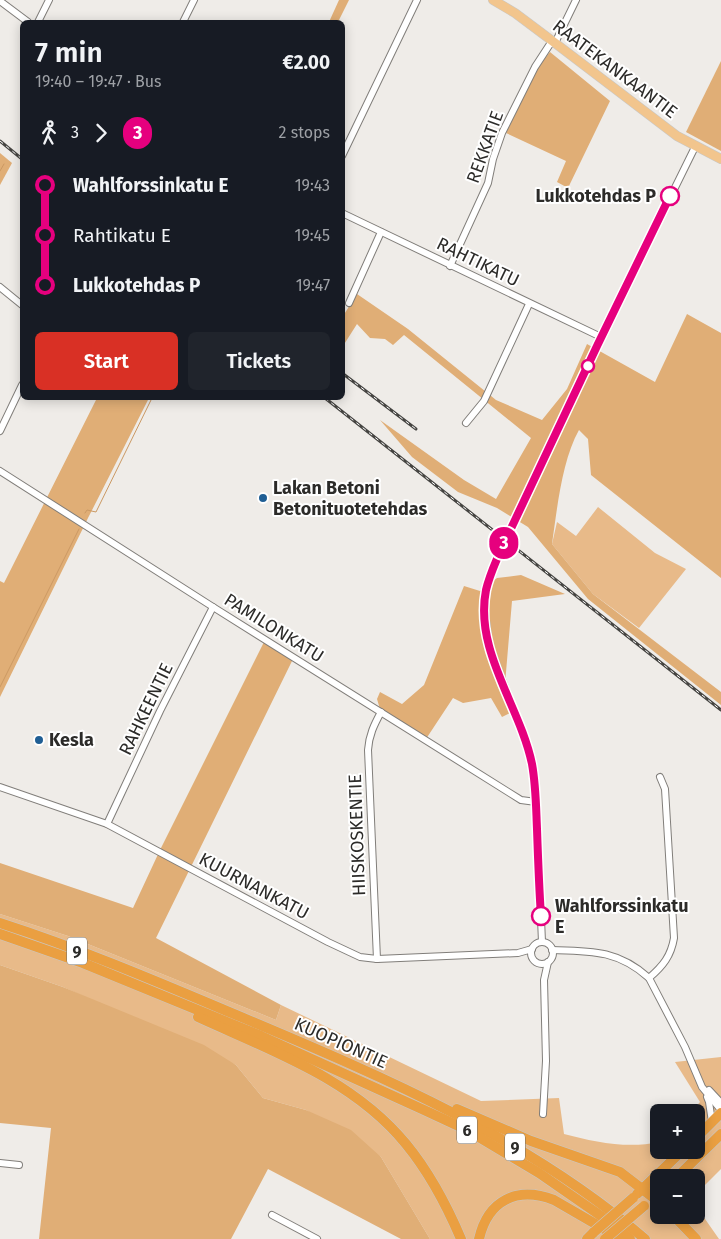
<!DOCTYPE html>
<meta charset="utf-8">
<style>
body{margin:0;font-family:"Fira Sans",sans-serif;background:#20242c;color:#f1f3f6;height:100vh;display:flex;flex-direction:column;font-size:19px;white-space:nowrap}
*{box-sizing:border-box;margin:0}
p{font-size:16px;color:#9ea1a6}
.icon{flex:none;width:28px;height:28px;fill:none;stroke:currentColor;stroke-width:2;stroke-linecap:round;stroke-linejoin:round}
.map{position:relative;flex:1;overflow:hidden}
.details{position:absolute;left:20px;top:20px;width:325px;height:380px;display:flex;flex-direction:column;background:#171b24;border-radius:8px;box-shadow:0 2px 12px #0003}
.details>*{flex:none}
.badge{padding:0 10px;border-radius:16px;font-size:18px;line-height:32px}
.fabs{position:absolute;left:650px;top:1104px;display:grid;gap:10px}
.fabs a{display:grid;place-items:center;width:55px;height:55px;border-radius:8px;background:#171b24;box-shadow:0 2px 12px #0003;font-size:25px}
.map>.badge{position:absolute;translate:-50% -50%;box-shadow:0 0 0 2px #fff}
.legs{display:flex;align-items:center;gap:8px;height:55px;padding:0 15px;font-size:16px}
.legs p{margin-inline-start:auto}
.head{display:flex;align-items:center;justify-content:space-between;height:85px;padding:0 15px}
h1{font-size:28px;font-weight:600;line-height:38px}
.primary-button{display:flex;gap:10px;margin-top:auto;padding:10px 15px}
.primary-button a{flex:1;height:58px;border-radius:8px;background:#d93025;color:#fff;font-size:20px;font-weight:600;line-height:58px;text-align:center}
.primary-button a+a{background:#20242c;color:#f1f3f6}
ul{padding:0 15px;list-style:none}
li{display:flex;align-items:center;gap:18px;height:50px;font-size:19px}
li i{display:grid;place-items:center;width:8px;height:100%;margin:0 6px;background:currentColor}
li i::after{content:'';width:12px;height:12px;margin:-6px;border:4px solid;border-radius:50%;background:#171b24}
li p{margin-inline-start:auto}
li:first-child i{background:linear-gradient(#0000 50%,currentColor 0)}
li:last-child i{background:linear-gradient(currentColor 50%,#0000 0)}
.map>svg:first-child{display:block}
</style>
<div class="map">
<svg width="721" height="1239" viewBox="0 0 721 1239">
<rect width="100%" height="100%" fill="#efece8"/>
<g fill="#e8ba89">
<polygon points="598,507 655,553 686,569 639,628 593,594 552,544 557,522 576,536"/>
<path d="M0,914L68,936L276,1020L281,1005L481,1101L559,1098L564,1134C594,1142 628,1149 659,1142V1150H696V1112H691L700,1102L675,1062L721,1057V1169L696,1194V1178H659V1215H696V1206L719,1239H430L381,1157L306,1110L263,1098L236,1065L63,987L0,965Z"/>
</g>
<g fill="#e0ae76">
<polygon points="339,0 349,0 338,22 329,22"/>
<polygon points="550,52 610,101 568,188 557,182 566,161 506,133 537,68"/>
<polygon points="721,61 721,151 686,132"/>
<polygon points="0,153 12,163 0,185"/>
<path d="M357,294L408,329L496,400L542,420L567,389L587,344L655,382L687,314L721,333V578L591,475L588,439L579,430C562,460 557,509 552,544L593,594L721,692V705L588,599L528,527L497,508L458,492L412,457L380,420L464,480L496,499L531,438L404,335L393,345L385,339L370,338L357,324L343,346V316Z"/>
<polygon points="97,398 149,398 88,518 0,697 0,581 4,583"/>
<polygon points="521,575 565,594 512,601 504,696 510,713 502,717 491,698 463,703 453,698 424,742 382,716 377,699 380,692 402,704 424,685 464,586 480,591 497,578"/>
<polygon points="264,642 293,659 156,938 281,1005 276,1020 68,936 0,914 0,863 133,908 160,850"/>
<polygon points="0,965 63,987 204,1045 236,1065 263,1098 306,1110 351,1130 381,1157 430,1239 401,1239 268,1169 231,1239 39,1239 51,1128 0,1123"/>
</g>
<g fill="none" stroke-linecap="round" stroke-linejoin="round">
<g stroke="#cb9963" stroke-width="1">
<polyline points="0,171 4,164"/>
<polyline points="85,513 87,510 96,512 152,398"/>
<polyline points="0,687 79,529"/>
</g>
<defs>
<g id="minor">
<polyline points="0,1 28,22"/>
<polyline points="38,22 49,0"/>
<polyline points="183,22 194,0"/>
<polyline points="555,43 576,0"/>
<polyline points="342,156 417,0"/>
<polyline points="342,213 601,337"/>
<polyline points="450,266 488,183 493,159 502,133 535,67 552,41"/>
<polyline points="0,287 22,305"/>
<polyline points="349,303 381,232"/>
<polyline points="466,423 484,401 529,304"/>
<polyline points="0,431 22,385"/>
<polyline points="0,471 213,607 521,800 536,802"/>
<polyline points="0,787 107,824 328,942 360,957 377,959 518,953 532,949"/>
<polyline points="107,824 160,711 213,607"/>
<polyline points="542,942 536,802 532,764 522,732 489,645 485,612 486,592 493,568 514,522 597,346 695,147"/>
<circle cx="542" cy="953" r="11"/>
<path d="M552,950C591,951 618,950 649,978L685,1047L702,1087L721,1110"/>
<path d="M377,959L368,750C369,735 374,725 381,712"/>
<path d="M649,978C663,966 671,956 674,938L665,789L660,777"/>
<polyline points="709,1090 721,1103"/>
<polyline points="707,1097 709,1102 712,1122"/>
<polyline points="543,1114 546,1061 544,980 548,962"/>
<polyline points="0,1163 19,1165"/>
<polyline points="272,1215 317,1239"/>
</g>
<polyline id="major" points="493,0 515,13 555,43 677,136 721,159"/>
<g id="highway">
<path d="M0,923C84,950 165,985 246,1019C386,1078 529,1139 645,1239"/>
<polyline points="0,934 83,963 261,1036 424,1110 467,1130 539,1173 614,1225 630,1239"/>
<path d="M198,1017C272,1051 353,1079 406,1144C429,1172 447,1206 461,1239"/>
<polyline points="457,1109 531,1141 620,1172 659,1202"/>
<polyline points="696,1138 721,1113"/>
<polyline points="676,1178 721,1134"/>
<polyline points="637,1194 683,1150"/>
<polyline points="673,1215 696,1239"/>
<path d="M479,1239C488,1200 517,1186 554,1200L618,1237"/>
<polyline points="587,1239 594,1232"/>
</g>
</defs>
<use href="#minor" stroke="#817e7a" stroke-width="8"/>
<use href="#major" stroke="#c8c8c7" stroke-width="10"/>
<use href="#highway" stroke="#c8c8c7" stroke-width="11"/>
<use href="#minor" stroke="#fff" stroke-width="6"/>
<use href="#major" stroke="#f2c58d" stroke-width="9"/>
<use href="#highway" stroke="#ea9f41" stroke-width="10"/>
<defs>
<g id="rail">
<polyline points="0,141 22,159"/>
<polyline points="342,373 416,429"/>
<polyline points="325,398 721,710"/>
</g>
</defs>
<use href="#rail" stroke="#454441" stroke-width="3"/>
<use href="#rail" stroke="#fff" stroke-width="1" stroke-dasharray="4" stroke-linecap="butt"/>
<defs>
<g id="highway-bridge">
<polyline points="594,1232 633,1198"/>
<polyline points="605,1239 644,1206"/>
</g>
</defs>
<use href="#highway-bridge" stroke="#c8c8c7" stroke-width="11" stroke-linecap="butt"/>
<use href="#highway-bridge" stroke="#ea9f41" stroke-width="10"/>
</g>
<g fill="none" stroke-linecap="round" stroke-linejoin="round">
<defs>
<path id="line-1" d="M541,916C539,887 538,858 537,829C536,807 536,786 532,764C520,706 474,651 486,590C489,577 494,566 499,554L597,346L670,196"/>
</defs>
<use href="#line-1" stroke="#fff" stroke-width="11"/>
<use href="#line-1" stroke="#e6007e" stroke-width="8"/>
</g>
<g fill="#fff" stroke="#e6007e" stroke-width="2.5">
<circle cx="670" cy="196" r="9"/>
<circle cx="588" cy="366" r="6"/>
<circle cx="541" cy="916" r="9"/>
</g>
<g fill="#1f5e94" stroke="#fff" stroke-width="2">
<circle cx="263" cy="498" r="5"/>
<circle cx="39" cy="740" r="5"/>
</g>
<g text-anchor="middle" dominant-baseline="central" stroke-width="4" stroke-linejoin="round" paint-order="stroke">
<g fill="#fff" stroke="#6b6b69" stroke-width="1">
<rect x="67" y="937.5" width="20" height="27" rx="4"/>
<rect x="457" y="1116.5" width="20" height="27" rx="4"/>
<rect x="505" y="1133.5" width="20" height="27" rx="4"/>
</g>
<g font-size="16" font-weight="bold" fill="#2c2b29">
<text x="77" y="951">9</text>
<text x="467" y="1130">6</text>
<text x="515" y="1147">9</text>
</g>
<g font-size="18" fill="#2c2b29" stroke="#fff">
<text transform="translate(615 69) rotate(37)">RAATEKANKAANTIE</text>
<text transform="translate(485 147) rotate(-70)">REKKATIE</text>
<text transform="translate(478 262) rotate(26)">RAHTIKATU</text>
<text transform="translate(274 628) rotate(32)">PAMILONKATU</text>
<text transform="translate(146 709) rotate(-64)">RAHKEENTIE</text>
<text transform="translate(357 835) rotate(-92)">HIISKOSKENTIE</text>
<text transform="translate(254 886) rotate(28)">KUURNANKATU</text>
<text transform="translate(341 1043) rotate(24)">KUOPIONTIE</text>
</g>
<g font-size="18" font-weight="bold" fill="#2c2b29" stroke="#fff" text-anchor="end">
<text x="656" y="196">Lukkotehdas P</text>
<text x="555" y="906" text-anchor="start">Wahlforssinkatu<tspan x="555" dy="21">E</tspan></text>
</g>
<g font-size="18" font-weight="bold" fill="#2c2b29" stroke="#fff" text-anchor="start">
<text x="273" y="488">Lakan Betoni<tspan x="273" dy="21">Betonituotetehdas</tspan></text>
<text x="49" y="740">Kesla</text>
</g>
</g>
</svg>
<div class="fabs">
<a>+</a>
<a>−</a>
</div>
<b class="badge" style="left:504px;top:543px;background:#e6007e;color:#fff">3</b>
<section class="details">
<div class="head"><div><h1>7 min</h1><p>19:40 – 19:47 · Bus</p></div><b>€2.00</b></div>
<div class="legs"><svg class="icon" aria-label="walk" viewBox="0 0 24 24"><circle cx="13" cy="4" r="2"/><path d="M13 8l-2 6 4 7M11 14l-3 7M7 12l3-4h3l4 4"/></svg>3<svg class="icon" aria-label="forward" viewBox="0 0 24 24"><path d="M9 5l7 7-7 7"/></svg><b class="badge" style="background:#e6007e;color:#fff">3</b><p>2 stops</p></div>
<ul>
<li><i style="color:#e6007e"></i><b>Wahlforssinkatu E</b><p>19:43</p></li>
<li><i style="color:#e6007e"></i><span>Rahtikatu E</span><p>19:45</p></li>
<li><i style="color:#e6007e"></i><b>Lukkotehdas P</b><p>19:47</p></li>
</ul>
<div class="primary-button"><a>Start</a><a>Tickets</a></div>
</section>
</div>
